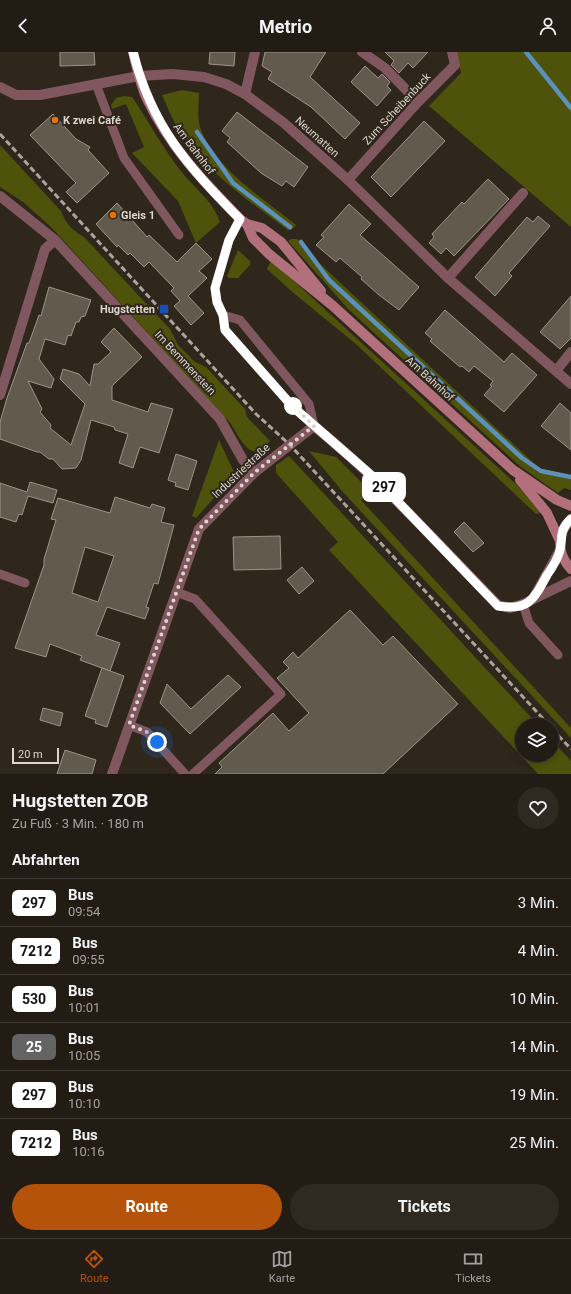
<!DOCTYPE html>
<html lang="de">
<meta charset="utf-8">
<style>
body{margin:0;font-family:Roboto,sans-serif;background:#2f2922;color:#f1f3f6;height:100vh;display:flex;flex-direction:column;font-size:15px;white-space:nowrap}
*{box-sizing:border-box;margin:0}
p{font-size:13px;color:#a3a1a0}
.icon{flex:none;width:22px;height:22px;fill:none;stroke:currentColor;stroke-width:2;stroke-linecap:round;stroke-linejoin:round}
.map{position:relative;height:722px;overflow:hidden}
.details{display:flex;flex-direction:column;background:#231c15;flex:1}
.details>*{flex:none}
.badge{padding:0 8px;border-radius:6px;font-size:14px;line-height:26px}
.buttons{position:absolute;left:515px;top:666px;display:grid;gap:8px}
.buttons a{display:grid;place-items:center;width:44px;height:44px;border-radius:50%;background:#231c15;box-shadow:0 2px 10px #0003,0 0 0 1px #403a34;font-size:20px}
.scale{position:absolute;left:12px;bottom:10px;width:47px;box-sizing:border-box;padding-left:4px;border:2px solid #dcd6cf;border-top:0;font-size:11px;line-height:14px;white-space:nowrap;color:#dcd6cf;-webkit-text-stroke:3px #2f261c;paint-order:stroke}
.you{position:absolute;width:20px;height:20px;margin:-10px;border:3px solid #fff;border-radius:50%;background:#1a73e8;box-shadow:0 0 0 6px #1a73e833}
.map>.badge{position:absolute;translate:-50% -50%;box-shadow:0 0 0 2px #fff}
h2{padding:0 12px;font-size:15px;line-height:36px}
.round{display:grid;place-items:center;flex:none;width:42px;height:42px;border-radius:21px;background:#2f2922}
.head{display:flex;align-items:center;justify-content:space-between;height:68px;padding:0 12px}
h1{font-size:19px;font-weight:700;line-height:30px}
.cta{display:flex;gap:8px;margin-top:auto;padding:8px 12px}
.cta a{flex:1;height:46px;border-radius:24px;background:#b45309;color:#fff;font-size:16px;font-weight:700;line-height:46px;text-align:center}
.cta a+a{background:#2f2922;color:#f1f3f6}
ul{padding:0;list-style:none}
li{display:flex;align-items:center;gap:12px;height:48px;padding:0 12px;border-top:1px solid #403a34}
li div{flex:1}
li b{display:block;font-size:15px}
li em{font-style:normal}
li .badge{min-width:44px;font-weight:700;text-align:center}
header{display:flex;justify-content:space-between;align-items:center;height:52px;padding:0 12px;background:#231c15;font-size:18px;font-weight:700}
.tabs{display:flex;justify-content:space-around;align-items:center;height:56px;border-top:1px solid #403a34;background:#231c15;font-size:11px;color:#a3a1a0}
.tabs a{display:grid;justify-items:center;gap:2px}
.tabs .current{color:#b45309}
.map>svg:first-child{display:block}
</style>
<header><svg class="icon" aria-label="back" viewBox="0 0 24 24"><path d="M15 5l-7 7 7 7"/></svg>Metrio<svg class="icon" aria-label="person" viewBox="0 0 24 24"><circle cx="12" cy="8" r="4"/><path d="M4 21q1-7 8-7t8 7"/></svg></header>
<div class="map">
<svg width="571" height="722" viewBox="0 0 571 722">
<rect width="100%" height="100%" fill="#2f261c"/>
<g fill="#4f520a">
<polygon points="456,0 571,0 571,175 429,54 461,21"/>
<path d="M182,38L199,41C199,51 197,65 200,75C213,115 264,147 296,173L291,178H288C246,147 202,117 175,71C170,62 166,52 162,43Z"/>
<path d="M124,44L132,45C150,71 164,99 185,124C198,139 214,151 220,170L196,191L178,149L132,101L144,95L126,52L112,57L111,53L116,46Z"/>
<path d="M0,93L61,159C66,172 72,178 84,185L170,277L178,293L195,310L206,315L245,357L247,365L270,389C267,392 262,398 258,399C247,403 236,380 231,372L51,175L23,150L0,135Z"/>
<polygon points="291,187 297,187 300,190 301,189 318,210 539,416 571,424 571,438 564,436 558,441 521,415 348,257 288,189"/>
<polygon points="238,198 250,209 250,213 238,226 229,226 227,224"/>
<polygon points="271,208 516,432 541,461 536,462 357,293 290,238 267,217"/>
<polygon points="219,388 234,420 231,427 196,466 192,464"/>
<polygon points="309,399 336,405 370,439 361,448 571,676 571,686 342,439"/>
<polygon points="289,404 538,673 522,673 522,703 552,703 552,688 571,709 571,722 538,722 329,498 338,490 276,421 276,413"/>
</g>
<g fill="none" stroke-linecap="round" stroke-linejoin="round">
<g stroke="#5b91bb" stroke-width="4.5">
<polyline points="526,0 571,56"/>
<polyline points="197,80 233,131 290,175"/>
<polyline points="301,190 329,228 522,406 541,419 571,425"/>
</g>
</g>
<g fill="#635a4e" stroke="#9d9386" fill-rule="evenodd">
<polygon points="60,0 94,0 95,13 60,14"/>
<polygon points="210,0 235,0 234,14 209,12"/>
<polygon points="265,0 326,0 310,25 360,71 345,87 311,55 268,27 272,20 262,14"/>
<polygon points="385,0 428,0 413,16 408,11 399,21 391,13 394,9"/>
<polygon points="365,14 378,26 382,22 390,30 387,34 391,38 377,54 351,30"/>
<polygon points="237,60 308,115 294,135 286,129 282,134 261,121 227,90 230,86 222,79"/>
<polygon points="53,62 76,87 90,95 88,98 109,121 77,151 66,140 76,131 30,83"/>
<polygon points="424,69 445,89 391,145 371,125"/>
<polygon points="488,127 509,147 454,204 446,196 441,202 429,191 434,185 432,182 462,150 464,152"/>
<polygon points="117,151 147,185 149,183 177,210 196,191 212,207 199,219 207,226 188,244 204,261 191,273 174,254 180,249 171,239 174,236 149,210 144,215 130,201 128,203 118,193 117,195 96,172"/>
<polygon points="349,152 371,172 360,183 419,235 399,258 379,243 361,227 362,225 340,206 336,210 316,193 324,185 321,183"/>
<polygon points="538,164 550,174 509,221 512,224 495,244 475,225 527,165 533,170"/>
<polygon points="49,235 91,248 85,264 81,265 79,270 76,270 71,284 68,283 65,293 45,287 39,307 54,327 51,336 28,329 42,357 40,360 51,373 50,376 71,393 85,352 60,327 63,317 79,322 90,334 94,312 98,312 111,300 101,290 114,276 142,305 112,334 112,348 148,360 151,351 173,357 159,401 140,395 133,416 119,411 128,382 115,378 114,375 91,368 81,408 76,416 62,417 53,407 49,407 40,400 37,400 0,387 0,370 7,346 27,291 29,291 39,263 41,264"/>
<polygon points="571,244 571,286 560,297 540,280"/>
<polygon points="445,258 504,310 512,301 537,323 504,360 484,343 492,334 490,333 493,329 474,314 469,320 462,314 460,315 430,289 432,287 425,281"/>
<polygon points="560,351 571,361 571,398 541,374"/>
<polygon points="176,402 197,409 188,438 175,434 176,431 168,428"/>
<polygon points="30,430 57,438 53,451 28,444 22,463 19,462 16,470 0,465 0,431 27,440"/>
<path d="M115,445L150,456L152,452L165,456L161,470L174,473L158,532L154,531L146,555L149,556L145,567L107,555L96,583L120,591L110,619L80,608L82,604L50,592L46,605L15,596L44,513V507L56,468L51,467L58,446L110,461ZM85,495L114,504L98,550L72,541Z"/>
<polygon points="464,470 484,491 473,500 454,480"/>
<polygon points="280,484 281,517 234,518 233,485"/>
<polygon points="302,515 314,529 299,542 287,528"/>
<polygon points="350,558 383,593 393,584 458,652 383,722 215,722 222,715 219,711 273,661 289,679 309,661 277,626 289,616 283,610 293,600 298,606"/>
<polygon points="102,616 124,624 107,675 95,671 96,668 85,664"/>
<polygon points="228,623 241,635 190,682 160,651 167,632 191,657"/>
<polygon points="43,656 63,661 60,674 40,668"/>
<polygon points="65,698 96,708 92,722 57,722"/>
</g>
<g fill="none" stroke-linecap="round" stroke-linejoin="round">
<g stroke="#80575e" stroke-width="9">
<polyline points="96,32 124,106 179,183"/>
<polyline points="240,167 229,188 215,236 217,250 223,263 225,278 293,355 314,374"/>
<polyline points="223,263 240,268 309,352 314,374"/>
<polyline points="0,522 25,531"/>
<polyline points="176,540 195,547 281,642 193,722"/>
<polyline points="523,552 529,571 558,603"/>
<polyline points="129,673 147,680 185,722"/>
</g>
<g stroke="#80575e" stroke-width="10">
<polyline points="362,0 385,16 418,50"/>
<polyline points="0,35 16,43 40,43 139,24 173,22 204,25 226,32 245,42 284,71 348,128 448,226 571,332"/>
<polyline points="245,42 255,0"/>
<polyline points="348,128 418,50 455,13 452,0"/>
<polyline points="0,144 55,188 220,367 243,408 255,420"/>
<polyline points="448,226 523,141"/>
<polyline points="556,319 571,300"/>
<polyline points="0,343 45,197 55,188"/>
<polyline points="533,547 560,498"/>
<path d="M112,722L199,477L255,420L314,374C381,428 438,492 498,553L510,556L523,552L571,529"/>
</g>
<g stroke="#b1707c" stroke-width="10">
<path d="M133,0C137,16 140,32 147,47C169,94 204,130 240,167L247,172L262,176L281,190L321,239"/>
<polyline points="247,172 253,186 269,202 332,253 513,418 557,448 571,454"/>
<polyline points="520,428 547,461 560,489"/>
<path d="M571,467C556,482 557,502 571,517"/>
</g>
<g stroke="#aba49c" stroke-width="3" stroke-dasharray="6 3" stroke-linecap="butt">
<polyline points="0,82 256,362 289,392 549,673"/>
<polyline points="552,677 571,697"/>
</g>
</g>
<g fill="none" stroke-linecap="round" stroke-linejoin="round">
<defs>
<path id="line" d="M133,0C152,75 187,113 240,167L229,188L215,236L217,250L223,263L225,278L293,355L379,430L498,554C529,559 534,547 547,523C552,516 558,506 560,498C563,484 559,478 571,467"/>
</defs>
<use href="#line" stroke="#fff" stroke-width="9"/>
<use href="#line" stroke="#fff" stroke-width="6"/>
<polyline stroke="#dcd6cf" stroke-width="4" stroke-dasharray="0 7.2" points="157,690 147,680 129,673 199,477 255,420 314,374 293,354"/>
</g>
<g fill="#e8710a" stroke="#2f261c" stroke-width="1.5">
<circle cx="55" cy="68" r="4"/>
<circle cx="113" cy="163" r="4"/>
</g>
<rect fill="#1a4fb4" stroke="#2f261c" stroke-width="1.5" x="159" y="252" width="10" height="10" rx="2"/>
<circle fill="#fff" stroke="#fff" stroke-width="2" cx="293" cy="354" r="8"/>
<g text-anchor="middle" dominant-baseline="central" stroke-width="4" stroke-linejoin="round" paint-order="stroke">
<g font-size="11" fill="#dcd6cf" stroke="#2f261c">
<text transform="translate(397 57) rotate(-47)">Zum Scheibenbuck</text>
<text transform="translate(317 85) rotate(42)">Neumatten</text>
<text transform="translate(194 97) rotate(53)">Am Bahnhof</text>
<text transform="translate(185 311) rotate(47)">Im Bemmenstein</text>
<text transform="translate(430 327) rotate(42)">Am Bahnhof</text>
<text transform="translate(241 419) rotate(-43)">Industriestraße</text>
</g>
<g font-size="11" font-weight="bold" fill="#dcd6cf" stroke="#2f261c" text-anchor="start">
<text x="63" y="68">K zwei Café</text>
<text x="121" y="163">Gleis 1</text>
<text x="155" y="257" text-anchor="end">Hugstetten</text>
</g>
</g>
</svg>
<div class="buttons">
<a><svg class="icon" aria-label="layers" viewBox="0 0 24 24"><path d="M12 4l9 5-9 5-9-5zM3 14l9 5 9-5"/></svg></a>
</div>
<div class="scale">20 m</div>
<div class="you" style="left:157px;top:690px"></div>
<b class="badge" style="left:384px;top:435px;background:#fff;color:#111">297</b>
</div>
<section class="details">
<div class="head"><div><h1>Hugstetten ZOB</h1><p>Zu Fuß · 3 Min. · 180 m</p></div><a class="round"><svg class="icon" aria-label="heart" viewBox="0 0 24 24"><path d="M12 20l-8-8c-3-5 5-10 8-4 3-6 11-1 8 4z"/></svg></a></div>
<h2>Abfahrten</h2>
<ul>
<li><span class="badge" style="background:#fff;color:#111">297</span><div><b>Bus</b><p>09:54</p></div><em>3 Min.</em></li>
<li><span class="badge" style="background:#fff;color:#111">7212</span><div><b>Bus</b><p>09:55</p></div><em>4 Min.</em></li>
<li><span class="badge" style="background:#fff;color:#111">530</span><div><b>Bus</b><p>10:01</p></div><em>10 Min.</em></li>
<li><span class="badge" style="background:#646363;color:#fff">25</span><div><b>Bus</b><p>10:05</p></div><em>14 Min.</em></li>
<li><span class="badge" style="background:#fff;color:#111">297</span><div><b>Bus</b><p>10:10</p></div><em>19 Min.</em></li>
<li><span class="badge" style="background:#fff;color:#111">7212</span><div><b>Bus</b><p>10:16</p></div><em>25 Min.</em></li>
</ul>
<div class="cta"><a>Route</a><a>Tickets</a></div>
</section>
<nav class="tabs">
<a class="current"><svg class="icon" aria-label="directions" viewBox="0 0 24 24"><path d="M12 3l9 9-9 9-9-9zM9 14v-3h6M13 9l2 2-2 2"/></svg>Route</a>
<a><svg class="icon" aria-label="map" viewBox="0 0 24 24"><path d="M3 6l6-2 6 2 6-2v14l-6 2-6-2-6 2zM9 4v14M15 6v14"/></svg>Karte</a>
<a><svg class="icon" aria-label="tickets" viewBox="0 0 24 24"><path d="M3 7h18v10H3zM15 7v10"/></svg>Tickets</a>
</nav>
